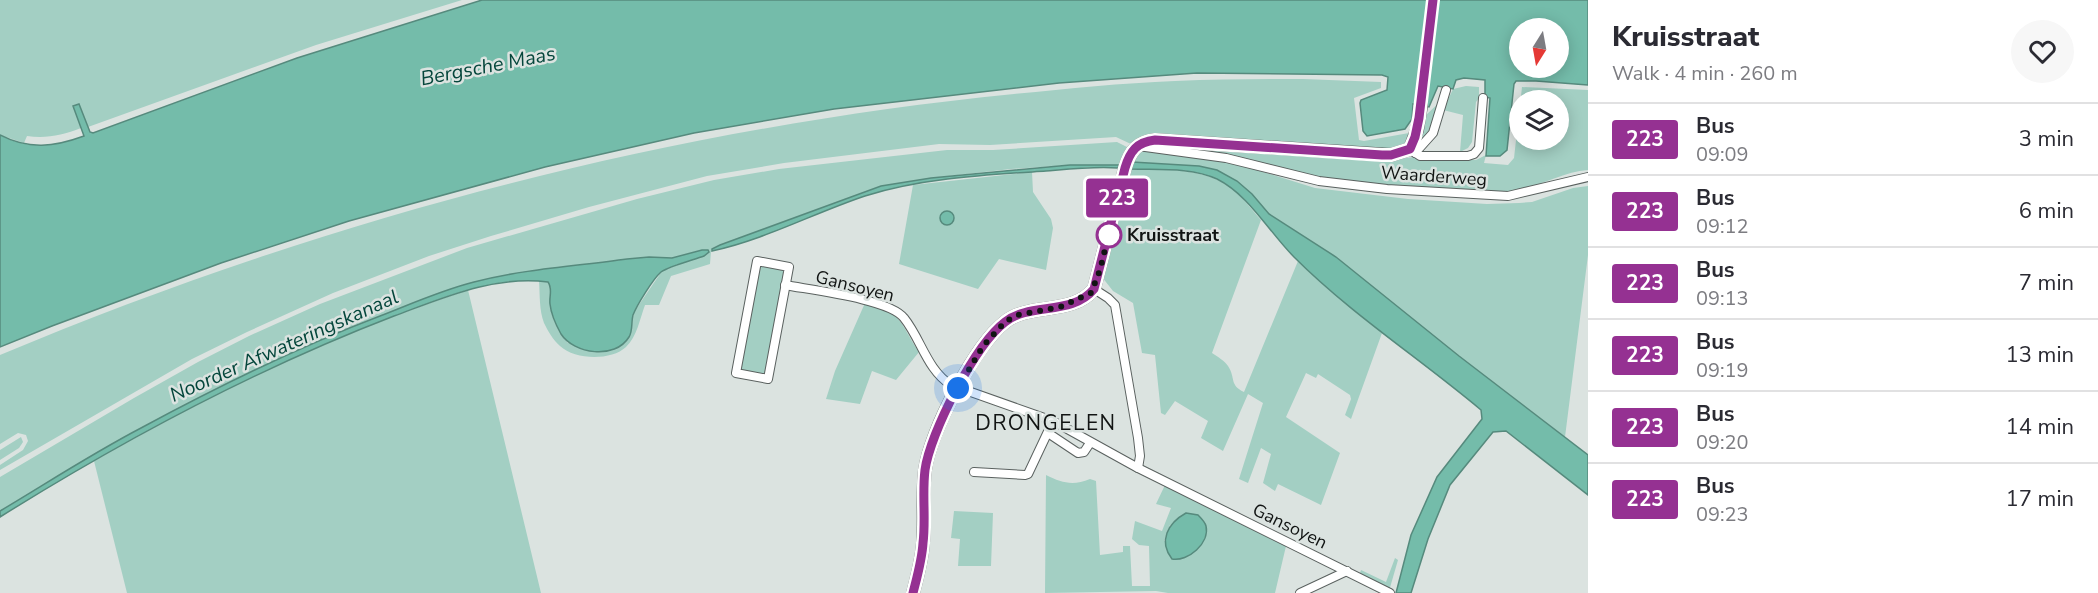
<!DOCTYPE html>
<meta charset="utf-8">
<style>
body{margin:0;font-family:"Nunito Sans",sans-serif;background:#f7f7f7;color:#2b2b33;height:100vh;display:flex;flex-direction:column;font-size:22px;white-space:nowrap}
*{box-sizing:border-box;margin:0}
p{font-size:20px;color:#7c7c81}
.icon{flex:none;width:33px;height:33px;fill:none;stroke:currentColor;stroke-width:2;stroke-linecap:round;stroke-linejoin:round}
.map{position:relative;flex:1;overflow:hidden}
.details{display:flex;flex-direction:column;background:#fff;width:510px}
.details>*{flex:none}
.badge{padding:0 12px;border-radius:4px;font-size:21px;line-height:39px}
.needle{width:39px;rotate:191deg}
.buttons{position:absolute;left:1509px;top:18px;display:grid;gap:12px}
.buttons a{display:grid;place-items:center;width:60px;height:60px;border-radius:50%;background:#fff;box-shadow:0 3px 15px #0003;font-size:30px}
.you{position:absolute;width:30px;height:30px;margin:-15px;border:4px solid #fff;border-radius:50%;background:#1a73e8;box-shadow:0 0 0 9px #1a73e833}
.map>.badge{position:absolute;translate:-50% -50%;box-shadow:0 0 0 3px #fff}
.round{display:grid;place-items:center;flex:none;width:63px;height:63px;border-radius:32px;background:#f7f7f7}
.summary{display:flex;align-items:center;justify-content:space-between;height:102px;padding:0 24px}
h1{font-size:28px;font-weight:800;line-height:45px}
ul{padding:0;list-style:none}
li{display:flex;align-items:center;gap:18px;height:72px;padding:0 24px;border-top:2px solid #e1e1e2}
li div{flex:1}
li b{display:block;font-size:22px}
li em{font-style:normal}
li .badge{min-width:66px;font-weight:700;text-align:center}
main{display:flex;flex:1;min-height:0}
.map>svg:first-child{display:block}
</style>
<main>
<div class="map">
<svg width="1588" height="593" viewBox="0 0 1588 593">
<rect width="100%" height="100%" fill="#dbe3e0"/>
<g fill="#a3cfc3" fill-rule="evenodd">
<path d="M0,0H462L316,45L88,127L78,104L73,106L81,128C63,135 46,139 27,136L24,143L0,135Z"/>
<path d="M1303,79L1381,82V88L1354,98L1359,140L1364,141L1409,133L1410,140L1403,147L1395,151L1133,145L1116,137L990,145L939,144L784,163L707,176L589,207L491,236L429,256L333,293L247,332L192,359L0,470V465L23,450L28,441L26,435L18,433L0,444V355C325,219 664,129 1014,94C1067,89 1121,83 1175,81C1218,79 1260,79 1303,79Z"/>
<polygon points="1466,86 1479,87 1479,98 1476,102 1472,142 1468,148 1460,152 1463,115 1443,110 1453,89"/>
<path d="M1522,87L1588,90V170C1560,172 1536,189 1508,193L1408,188L1330,179L1156,145L1396,159L1415,157L1476,160L1486,155L1484,163L1508,165L1514,158ZM1520,100H1558V140H1520Z"/>
<path d="M1442,100C1437,115 1433,142 1416,146L1426,115Z"/>
<path d="M1117,142L1129,148L1124,167H1119V165H1070L1011,169L931,178L881,186L720,245L711,251L710,264L671,276L659,305H645C640,318 637,337 626,347C611,361 575,360 560,346C553,340 548,331 544,323C539,310 540,295 539,281L548,282C552,289 550,294 550,302C550,317 559,332 568,343L620,346L630,336L634,312L662,271L703,255L701,250L672,258L649,257L627,259L487,279L471,283L352,326L141,428L0,511V477L134,398L198,362L249,336L320,304L467,248L637,199L714,180L779,169L947,150H993Z"/>
<path d="M1145,151L1234,163L1315,188L1408,199L1487,204L1519,203L1532,202L1573,188L1588,186V255L1565,437L1459,356L1336,257L1269,214L1252,194L1224,174L1217,170L1199,166L1132,162C1134,154 1137,152 1145,151Z"/>
<path d="M1131,169C1166,170 1207,167 1235,191C1245,200 1252,210 1261,220L1212,353C1218,357 1225,361 1228,366C1236,378 1229,385 1244,392L1298,261L1382,333L1351,419L1345,415L1351,399L1350,395L1318,374L1316,378L1306,373L1286,417L1340,453L1321,505L1278,484L1275,491L1263,483L1271,454L1261,448L1248,483L1239,479L1263,403L1248,394L1223,451L1201,438L1208,421L1175,401L1165,415L1161,413L1155,355L1142,353L1133,303L1113,291L1102,277Z"/>
<polygon points="1032,172 1033,192 1051,219 1053,228 1046,270 999,259 978,289 899,264 913,185"/>
<polygon points="764,265 785,271 766,374 764,375 742,371 740,366 759,267"/>
<path d="M468,290L541,593H127L94,461C179,413 266,367 356,331C393,316 430,303 468,290Z"/>
<path d="M865,303C905,313 899,323 919,352L896,380L872,371L860,404L826,399L835,371Z"/>
<polygon points="21,437 23,442 19,448 0,460 0,450"/>
<path d="M1046,475C1062,483 1073,486 1090,479L1096,481L1100,555L1123,552V546H1130L1132,586H1150L1149,546L1139,545L1132,539L1135,521L1162,531L1171,508L1156,504L1165,485L1286,546L1275,593H1168L1156,591L1045,593ZM1202,520L1206,529L1204,540L1164,541L1170,525Z"/>
<polygon points="954,511 993,513 991,566 958,566 960,539 951,538"/>
<polygon points="1395,558 1398,560 1389,591 1359,576 1361,570 1386,582"/>
</g>
<g fill="#74bcaa" stroke="#568a7d" stroke-width="1.5" fill-rule="evenodd">
<path d="M482,0H1588V85L1536,81H1516L1514,84L1507,150L1500,156H1486L1490,98L1485,97V80L1464,78L1456,80L1453,89L1438,86L1429,107L1413,104L1412,119L1405,129L1367,136L1363,131L1360,103L1361,100L1387,90L1388,77L1382,75L1197,73L1059,83L834,109L694,133L545,167L349,221L221,263L52,326L0,347V135C29,150 54,147 84,136L73,106L79,104L90,132L93,133L297,58ZM1520,28H1558V68H1520Z"/>
<path d="M1132,162L1199,166L1217,170L1237,181L1252,194L1269,214L1336,257L1459,356L1588,455V495L1506,431L1493,432L1450,485L1428,539L1411,593H1396L1411,535L1437,477L1482,419L1481,410C1419,358 1351,314 1294,257C1269,232 1249,195 1217,179C1191,167 1158,170 1131,169Z"/>
<path d="M1070,165H1119L1118,168C1095,166 1069,169 1046,171C986,175 922,178 865,196C814,213 764,240 712,251V249L720,245L881,186L931,178Z"/>
<circle cx="947" cy="218" r="7"/>
<path d="M702,250H708L709,252L704,256C693,260 669,266 661,272C653,279 637,305 633,315C631,322 633,331 629,337C615,360 574,354 561,334C556,325 551,314 550,304C549,296 553,289 548,282C494,275 443,298 394,316C256,369 125,439 0,517V511C47,483 93,453 141,428C219,386 298,347 380,316C411,304 442,290 474,282C524,269 577,266 627,259L649,257L672,258Z"/>
<path d="M1186,513L1198,515C1201,518 1205,522 1206,526C1210,543 1188,562 1172,559C1158,541 1168,523 1186,513Z"/>
</g>
<g fill="none" stroke-linecap="round" stroke-linejoin="round">
<polyline stroke="#04463b" stroke-width="1.5" stroke-dasharray="8 6" stroke-linecap="butt" points="1422,100 1433,0"/>
<defs>
<g id="street">
<polyline points="1138,146 1226,158 1319,181 1387,189 1508,196 1588,177"/>
<polyline points="1410,149 1420,156 1468,156 1474,154 1479,148 1483,98"/>
<polyline points="1415,153 1433,133 1446,90"/>
<polygon points="757,261 789,267 768,379 736,373"/>
<path d="M785,285C811,290 890,299 904,318C921,339 927,370 951,385L1053,421L1138,468L1390,593"/>
<polyline points="1094,289 1108,298 1115,305 1138,438 1140,456 1138,468"/>
<polyline points="1048,433 1078,453 1084,452 1090,443"/>
<polyline points="974,472 1025,475 1028,474 1053,421"/>
<polyline points="1300,593 1347,571"/>
</g>
<path id="secondary" d="M913,593C917,577 922,560 923,543C925,519 922,494 925,470C930,432 975,345 1005,322C1030,302 1072,316 1094,289L1125,168C1130,151 1137,142 1155,140L1391,155L1410,149L1417,130L1421,106"/>
</defs>
<use href="#street" stroke="#5a615f" stroke-width="10"/>
<use href="#secondary" stroke="#5a615f" stroke-width="14"/>
<use href="#street" stroke="#fff" stroke-width="8"/>
<use href="#secondary" stroke="#fff" stroke-width="10"/>
</g>
<g fill="none" stroke-linecap="round" stroke-linejoin="round">
<defs>
<path id="line" d="M913,593C917,577 922,560 923,543C926,519 922,494 925,470C930,433 975,345 1005,322C1030,302 1072,316 1094,289L1125,168C1130,151 1137,142 1155,140L1382,155H1391L1410,149L1415,137L1419,118L1433,0"/>
</defs>
<use href="#line" stroke="#fff" stroke-width="14"/>
<use href="#line" stroke="#953192" stroke-width="9"/>
<polyline stroke="#111413" stroke-width="6" stroke-dasharray="0 10.8" points="958,388 983,346 1005,322 1017,315 1060,307 1091,293 1100,270 1110,229 1109,235"/>
</g>
<circle fill="#fff" stroke="#953192" stroke-width="3" cx="1109" cy="235" r="12"/>
<g text-anchor="middle" dominant-baseline="central" stroke-width="5" stroke-linejoin="round" paint-order="stroke">
<g font-size="18" fill="#111413" stroke="#dbe3e0">
<text transform="translate(1434 176) rotate(4)">Waarderweg</text>
<text transform="translate(855 286) rotate(14)">Gansoyen</text>
<text transform="translate(1290 526) rotate(26)">Gansoyen</text>
</g>
<g font-size="18" font-weight="bold" fill="#111413" stroke="#dbe3e0" text-anchor="start">
<text x="1127" y="235">Kruisstraat</text>
</g>
<g font-size="20" font-style="italic" fill="#04463b" stroke="#dbe3e0">
<text transform="translate(488 66) rotate(-11)">Bergsche Maas</text>
<text transform="translate(284 346) rotate(-24)">Noorder Afwateringskanaal</text>
</g>
<g font-size="21" letter-spacing="1.5" fill="#111413" stroke="#dbe3e0">
<text x="1046" y="423">DRONGELEN</text>
</g>
</g>
</svg>
<div class="buttons">
<a><svg class="needle" viewBox="-14 -14 28 28"><path d="M0-13l5 13h-10z" fill="#e53935"/><path d="M0 13l5-13h-10z" fill="#7c7c81"/></svg></a>
<a><svg class="icon" aria-label="layers" viewBox="0 0 24 24"><path d="M12 4l9 5-9 5-9-5zM3 14l9 5 9-5"/></svg></a>
</div>
<div class="you" style="left:958px;top:388px"></div>
<b class="badge" style="left:1117px;top:198px;background:#953192;color:#fff">223</b>
</div>
<section class="details">
<div class="summary"><div><h1>Kruisstraat</h1><p>Walk · 4 min · 260 m</p></div><a class="round"><svg class="icon" aria-label="heart" viewBox="0 0 24 24"><path d="M12 20l-8-8c-3-5 5-10 8-4 3-6 11-1 8 4z"/></svg></a></div>
<ul>
<li><span class="badge" style="background:#953192;color:#fff">223</span><div><b>Bus</b><p>09:09</p></div><em>3 min</em></li>
<li><span class="badge" style="background:#953192;color:#fff">223</span><div><b>Bus</b><p>09:12</p></div><em>6 min</em></li>
<li><span class="badge" style="background:#953192;color:#fff">223</span><div><b>Bus</b><p>09:13</p></div><em>7 min</em></li>
<li><span class="badge" style="background:#953192;color:#fff">223</span><div><b>Bus</b><p>09:19</p></div><em>13 min</em></li>
<li><span class="badge" style="background:#953192;color:#fff">223</span><div><b>Bus</b><p>09:20</p></div><em>14 min</em></li>
<li><span class="badge" style="background:#953192;color:#fff">223</span><div><b>Bus</b><p>09:23</p></div><em>17 min</em></li>
</ul>
</section>
</main>
